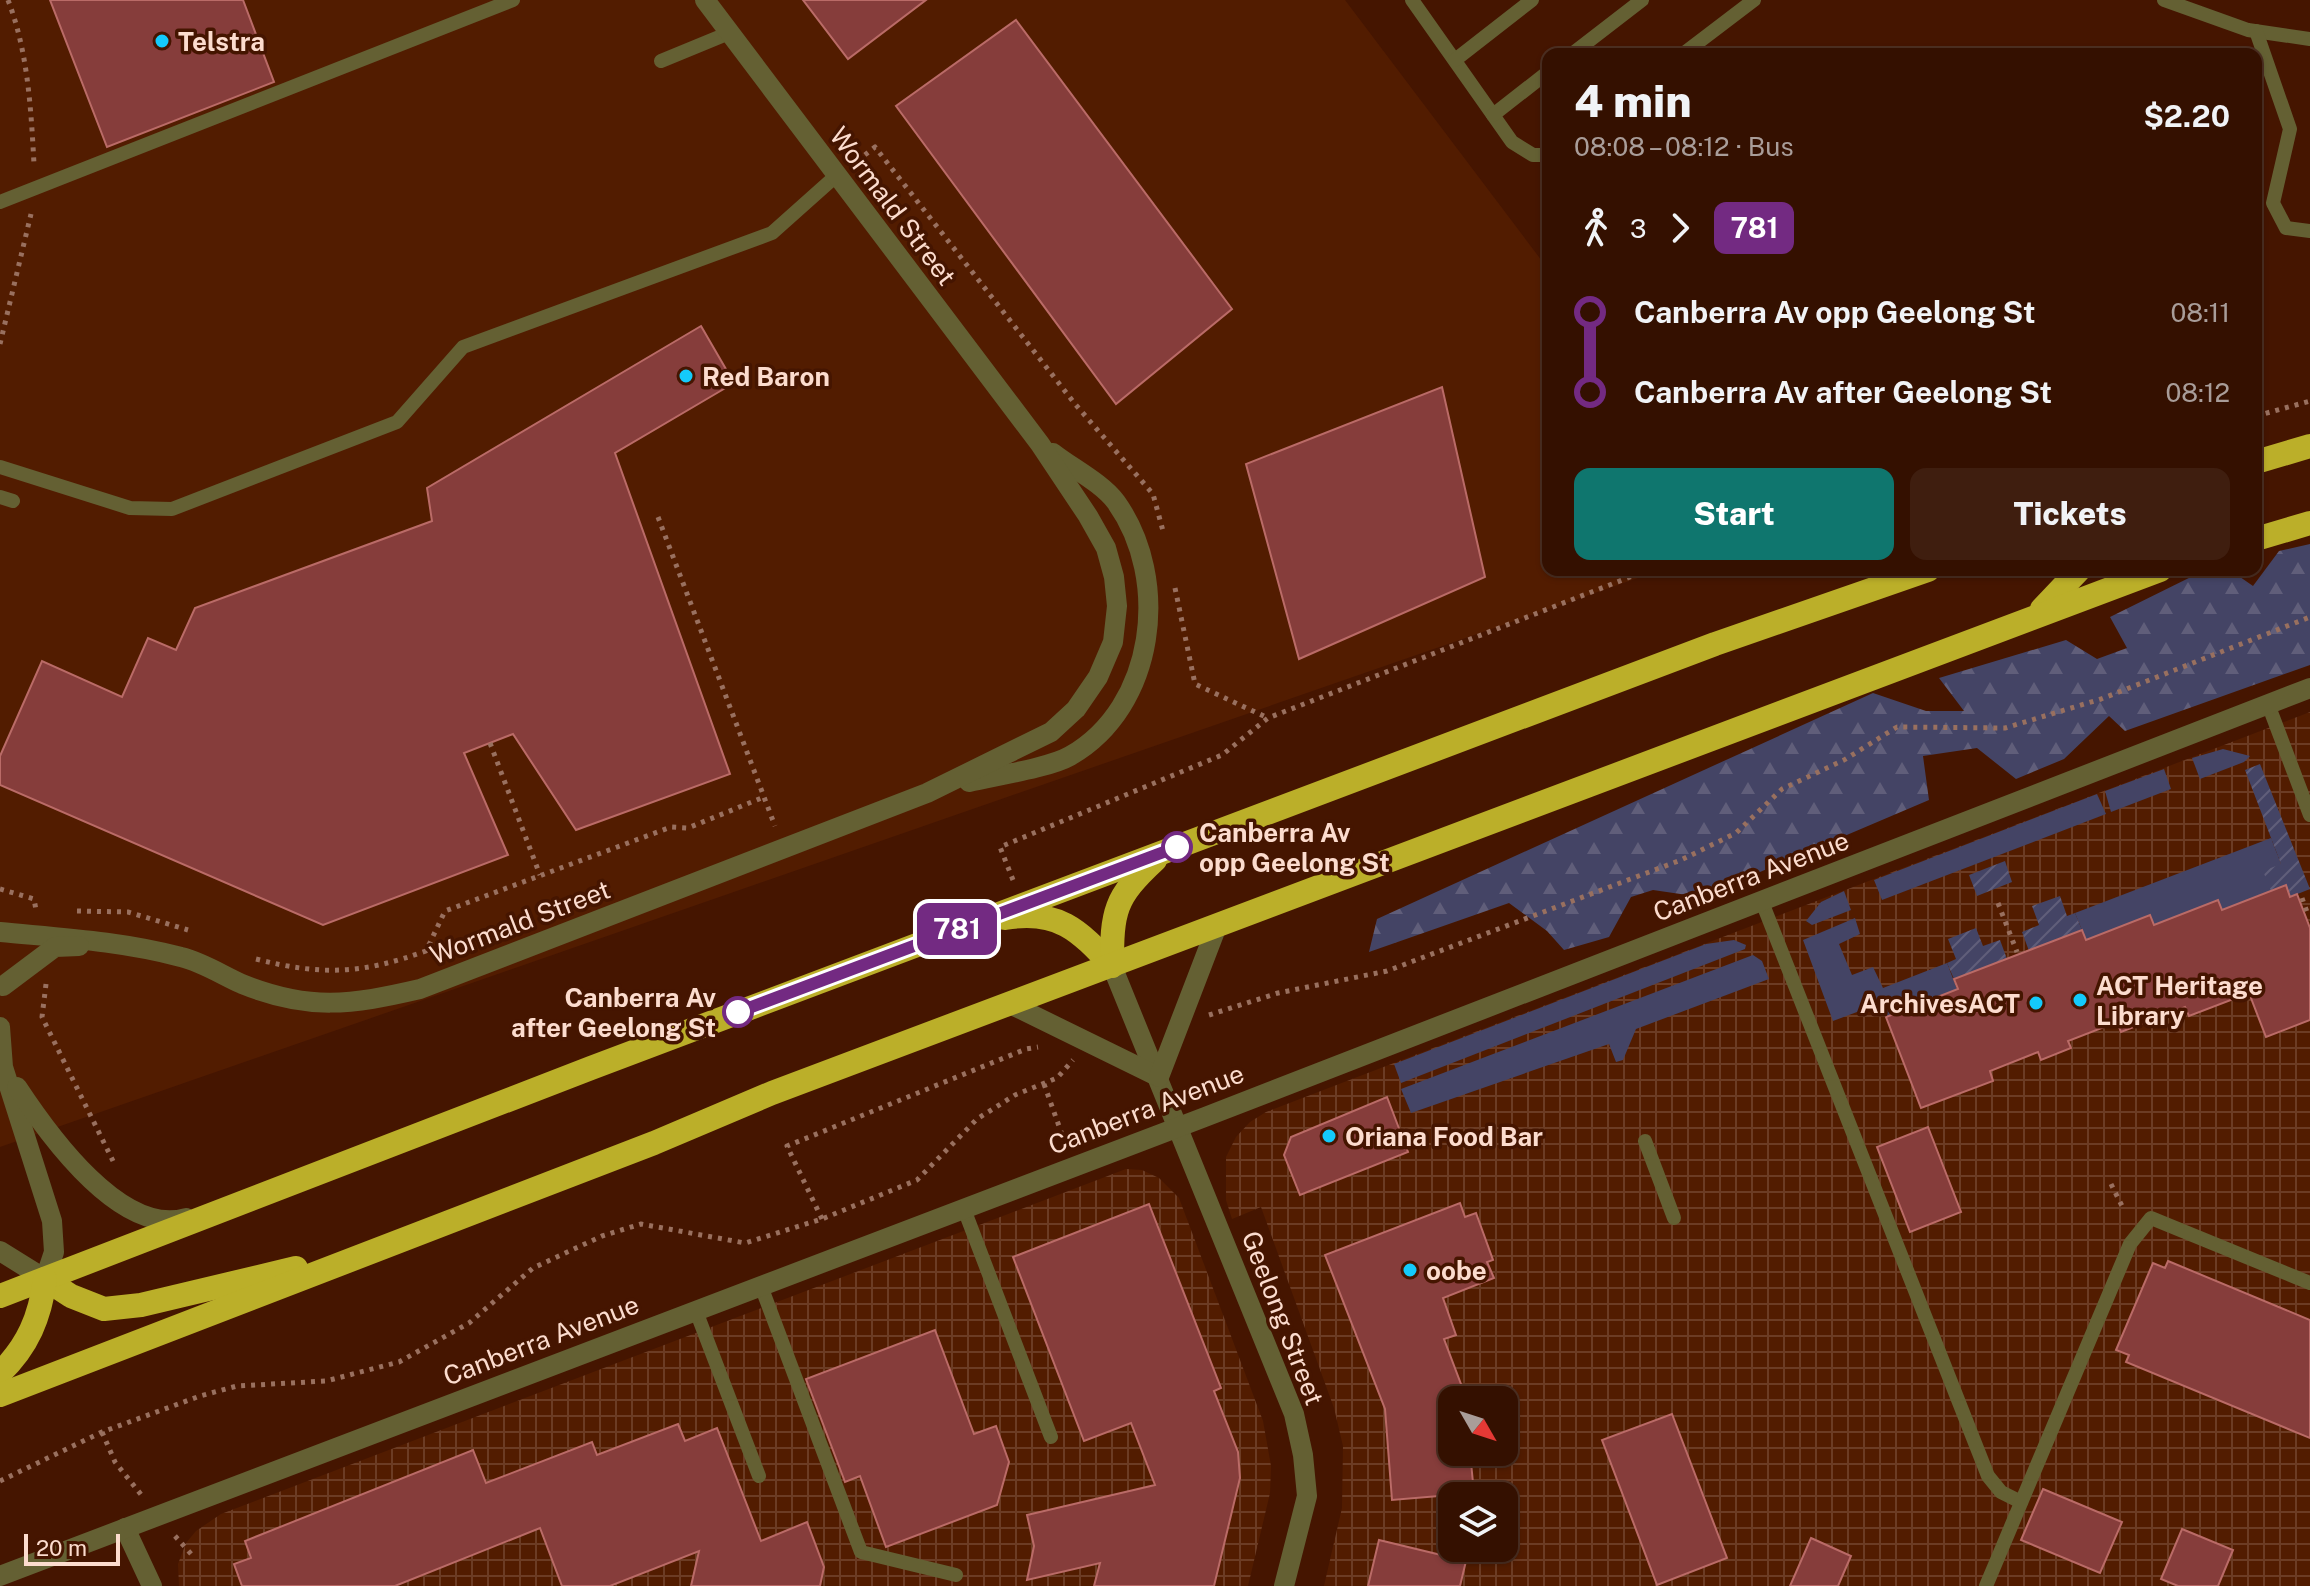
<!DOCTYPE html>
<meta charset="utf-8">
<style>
body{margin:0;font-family:"Public Sans",sans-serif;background:#3f1e0f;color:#f1f3f6;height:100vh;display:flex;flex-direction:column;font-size:30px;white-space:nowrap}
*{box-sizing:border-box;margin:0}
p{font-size:26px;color:#a99d99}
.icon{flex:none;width:44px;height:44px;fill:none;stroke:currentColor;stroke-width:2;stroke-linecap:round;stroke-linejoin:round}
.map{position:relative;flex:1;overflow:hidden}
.sheet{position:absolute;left:1542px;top:48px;width:720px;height:528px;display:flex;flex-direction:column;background:#341000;border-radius:16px;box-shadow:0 2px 6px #0004,0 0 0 2px #4e3022}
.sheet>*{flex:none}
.badge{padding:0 16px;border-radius:12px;font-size:28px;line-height:52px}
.needle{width:52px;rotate:129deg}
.fabs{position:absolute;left:1438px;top:1386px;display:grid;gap:16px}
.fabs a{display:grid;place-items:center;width:80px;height:80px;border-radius:16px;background:#341000;box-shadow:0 2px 6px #0004,0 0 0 2px #4e3022;font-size:40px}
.scale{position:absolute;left:24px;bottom:20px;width:96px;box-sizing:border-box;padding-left:8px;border:4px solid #fcdcce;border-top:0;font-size:22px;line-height:28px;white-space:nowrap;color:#fcdcce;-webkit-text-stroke:6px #451500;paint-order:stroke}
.map>.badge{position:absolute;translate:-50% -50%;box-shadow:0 0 0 4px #fff}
.legs{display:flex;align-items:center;gap:12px;height:88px;padding:0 32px;font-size:26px}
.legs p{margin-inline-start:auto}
.head{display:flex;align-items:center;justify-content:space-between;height:136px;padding:0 32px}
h1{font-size:44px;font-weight:800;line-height:60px}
.primary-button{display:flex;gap:16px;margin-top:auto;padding:16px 32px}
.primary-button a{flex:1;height:92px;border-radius:16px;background:#0f766e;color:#fff;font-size:32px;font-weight:800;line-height:92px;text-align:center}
.primary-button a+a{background:#3f1e0f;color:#f1f3f6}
ul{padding:0 32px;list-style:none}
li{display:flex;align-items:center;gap:28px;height:80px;font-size:30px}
li i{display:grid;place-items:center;width:12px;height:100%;margin:0 10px;background:currentColor}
li i::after{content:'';width:20px;height:20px;margin:-10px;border:6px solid;border-radius:50%;background:#341000}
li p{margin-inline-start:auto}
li:first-child i{background:linear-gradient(#0000 50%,currentColor 0)}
li:last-child i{background:linear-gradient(currentColor 50%,#0000 0)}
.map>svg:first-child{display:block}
</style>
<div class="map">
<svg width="2310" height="1586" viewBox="0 0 2310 1586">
<defs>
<pattern id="industrial-grid" width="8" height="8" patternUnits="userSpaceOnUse" patternTransform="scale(2)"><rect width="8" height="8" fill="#521c00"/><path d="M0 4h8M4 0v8" fill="none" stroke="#6c3c24"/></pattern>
<pattern id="forest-firs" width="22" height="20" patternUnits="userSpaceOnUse" patternTransform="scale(2)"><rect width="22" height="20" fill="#444465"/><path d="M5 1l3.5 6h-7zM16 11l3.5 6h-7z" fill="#605e7a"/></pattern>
<pattern id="garden-furrows" width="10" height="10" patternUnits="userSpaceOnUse" patternTransform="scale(2)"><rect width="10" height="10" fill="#444465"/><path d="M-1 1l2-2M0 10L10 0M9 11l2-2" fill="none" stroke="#605e7a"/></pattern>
</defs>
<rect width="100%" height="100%" fill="#451500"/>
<polygon fill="#521c00" points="0,0 1345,0 1548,269 1548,570 1661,570 0,1147"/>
<g fill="url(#industrial-grid)" fill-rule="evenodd">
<path d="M2310,712V1586H1324L1342,1508L1343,1446L1334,1408L1261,1207L1232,1219L1226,1200V1157L1236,1137L1250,1122L1266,1112ZM1452,1400H1504V1452H1452ZM1452,1496H1504V1548H1452Z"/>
<polygon points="1126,1169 1142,1170 1159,1178 1179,1198 1263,1421 1271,1466 1270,1493 1248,1586 179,1586 178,1564 186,1543 196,1531 221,1514"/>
</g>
<g fill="#444465">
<polygon points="2223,749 2250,756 2244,762 2200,779 2192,758"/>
<polygon points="2164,769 2171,789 2111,812 2105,791"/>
<polygon points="2097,794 2106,814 1882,900 1874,880"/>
<polygon points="2271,838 2281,864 2271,891 2222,910 2154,925 2150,916 2086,940 2075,913"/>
<polygon points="1844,891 1851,910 1812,925 1806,921 1821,902"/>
<polygon points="1855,918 1860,934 1839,944 1852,975 1873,967 1883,988 1947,963 1957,989 1886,1017 1873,1006 1833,1021 1803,940"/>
<polygon points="1734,940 1746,945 1745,949 1401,1083 1394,1064 1706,944"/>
<polygon points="1753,955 1762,961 1769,979 1636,1029 1623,1060 1616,1062 1609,1044 1411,1113 1401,1089"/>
</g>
<polygon fill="url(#forest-firs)" points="2310,544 2310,665 2125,731 2109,716 2064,759 2016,779 1977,748 1923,756 1929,800 1701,897 1653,890 1631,897 1609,937 1564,950 1547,931 1509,903 1369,952 1377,919 1873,693 1926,711 1964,711 1939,678 2066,640 2097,659 2127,648 2110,617 2205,570 2230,570 2253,586 2279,551"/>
<g fill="url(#garden-furrows)">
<polygon points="2260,764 2310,889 2290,897 2286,885 2271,891 2263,871 2281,864 2245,770"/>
<polygon points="2005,861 2012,882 1977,896 1969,875"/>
<polygon points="2060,896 2067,916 2075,913 2082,930 2029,951 2022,932 2039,925 2032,906"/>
<polygon points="1976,928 1983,946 2000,940 2007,959 1954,979 1947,963 1956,959 1948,939"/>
</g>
<g fill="#863d3b" stroke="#ba6b67" stroke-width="2">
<polygon points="50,0 243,0 274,82 107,147"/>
<polygon points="803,0 926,0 848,59"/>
<polygon points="1016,20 1232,309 1116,404 896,106"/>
<polygon points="701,326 734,383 615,453 730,774 576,830 513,734 464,753 508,855 323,925 0,785 0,756 42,661 122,697 148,638 176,650 195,608 432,521 427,488"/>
<polygon points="1442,387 1485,577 1299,659 1246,464"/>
<polygon points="2286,885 2290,897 2297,894 2310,928 2310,1020 2266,1037 2249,993 2189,1016 2185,1007 2121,1032 2117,1022 2068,1041 2071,1048 2041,1060 2038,1052 1990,1071 1993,1081 1921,1108 1886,1017 1958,989 1954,979 2082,930 2086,940 2150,915 2154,925 2218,900 2222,910"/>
<polygon points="1387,1097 1408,1152 1300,1195 1284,1155 1291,1137"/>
<polygon points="1928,1127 1961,1212 1910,1232 1877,1147"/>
<polygon points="1460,1203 1465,1217 1476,1213 1493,1260 1487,1262 1494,1278 1443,1298 1456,1335 1444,1339 1467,1400 1452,1400 1452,1452 1470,1452 1474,1493 1392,1500 1385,1409 1325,1255"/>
<polygon points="1149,1204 1221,1388 1214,1391 1238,1452 1240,1478 1214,1586 1094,1586 1100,1563 1027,1580 1034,1546 1027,1515 1155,1485 1131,1423 1084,1441 1013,1257"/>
<polygon points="2168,1261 2310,1320 2310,1438 2126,1362 2129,1355 2116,1350 2153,1263 2165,1268"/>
<polygon points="935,1330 974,1434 996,1426 1009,1462 997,1505 886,1547 860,1476 845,1482 806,1379"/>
<polygon points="1672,1414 1727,1558 1657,1585 1602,1440"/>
<polygon points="678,1424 685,1441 717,1428 761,1541 807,1522 824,1567 820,1586 691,1586 699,1551 610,1586 562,1586 540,1528 395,1586 242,1586 234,1564 251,1558 245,1541 473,1450 486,1483 592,1442 597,1455"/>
<polygon points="2043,1489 2122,1522 2100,1573 2021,1540"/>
<polygon points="2182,1529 2233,1550 2218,1586 2178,1586 2161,1579"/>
<polygon points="1811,1538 1851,1556 1838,1586 1790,1586"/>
<polygon points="1379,1540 1466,1561 1460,1586 1368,1586"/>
</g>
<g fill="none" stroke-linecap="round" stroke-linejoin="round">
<g stroke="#99705f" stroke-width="5" stroke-dasharray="4 6" stroke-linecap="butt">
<path d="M8,0C28,52 31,109 34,164"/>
<polyline points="857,161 875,147 1075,404 1153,494 1163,531"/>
<polyline points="0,344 31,214"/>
<polyline points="2256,416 2310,401"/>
<polyline points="658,517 775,826"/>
<polyline points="1175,588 1195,684 1268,718"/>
<polyline points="490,743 540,875"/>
<polyline points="1013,880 1000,847 1222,755 1268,718 1648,570"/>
<polyline points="0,889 34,899 36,910"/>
<polyline points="2302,898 2308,915"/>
<polyline points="1998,903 2017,952"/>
<polyline points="77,911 128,912 188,930"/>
<path d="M256,959C322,976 362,974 426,951L445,911L671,827L688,828L764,797"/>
<polyline points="46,984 42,1017 113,1161"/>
<polyline points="1209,1015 1278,993 1387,971 1681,860 1736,833 1782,789 1844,760 1897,727 2005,728 2101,699 2310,617"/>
<polyline points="1044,1084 1065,1143"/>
<polyline points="2111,1184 2122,1206"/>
<polyline points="822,1219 787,1146 1026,1049 1038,1047"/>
<polyline points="102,1432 115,1462 143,1497"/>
<polyline points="0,1481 102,1432 200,1396 237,1386 326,1381 399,1362 469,1323 533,1268 602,1236 641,1224 745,1243 822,1219 917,1180 977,1119 1015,1095 1057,1078 1073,1060"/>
<polyline points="175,1536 193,1556"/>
</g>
<g stroke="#646033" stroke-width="14">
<polyline points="1412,0 1512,142 1533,155 1548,155"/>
<polyline points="2164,0 2248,30 2310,39"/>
<polyline points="2256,31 2290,129 2273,203 2286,228 2310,231"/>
<polyline points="1572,54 1642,0"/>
<polyline points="1683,54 1754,0"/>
<polyline points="1455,60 1532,0"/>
<polyline points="661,61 729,33"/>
<polyline points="1493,115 1548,72"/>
<polyline points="0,202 513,0"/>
<polyline points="0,467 130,508 172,509 397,422 463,347 772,233 837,175"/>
<polyline points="0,497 13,501"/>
<polyline points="2268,704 2310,815"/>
<polyline points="1762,902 1988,1476 2001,1492 2021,1502"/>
<polyline points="1645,1141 1674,1218"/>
<polyline points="964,1209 1051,1437"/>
<polyline points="761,1286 861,1552 956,1575"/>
<polyline points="696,1311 759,1476"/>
<polyline points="1986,1586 2130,1244 2151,1218 2310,1283"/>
</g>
<g stroke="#646033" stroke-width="20">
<path d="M969,782C994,776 1049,768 1070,756C1156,707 1171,579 1116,502C1102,483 1072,468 1053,453"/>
<path d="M0,932C62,938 120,941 181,957C202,962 222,975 242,984C309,1011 351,1005 420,989L927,793L1051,732L1076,709L1098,677L1113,642L1117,606L1114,577L1106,548L1088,516L1040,444L705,0"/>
<polyline points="1112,966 1294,1414 1303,1455 1307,1496 1284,1586"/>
<polyline points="3,986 55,947 79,946"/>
<polyline points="1010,1004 1159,1077"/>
<polyline points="0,1027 3,1067 52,1221 54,1252 45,1279 0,1251"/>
<polyline points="1159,1077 1217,926"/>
<path d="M17,1087C48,1134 121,1237 186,1218"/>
<polyline points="125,1528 152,1586"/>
<polyline points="0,1576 1205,1117 2310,688"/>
</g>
<g stroke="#bbaf29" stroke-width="24">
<polyline points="2256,462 2310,446"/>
<polyline points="2256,539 2310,523"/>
<polyline points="2042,609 2079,570"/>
<path d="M1005,918C1058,909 1079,930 1112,966"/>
<path d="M1112,966C1112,911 1114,898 1155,860"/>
<polyline points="45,1279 71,1296 104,1309 141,1305 296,1268"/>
<polyline points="0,1296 591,1068 1715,644 1928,570"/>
<path d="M0,1373C28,1346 40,1317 45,1279"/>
<polyline points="0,1395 654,1143 772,1093 2160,570"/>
</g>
</g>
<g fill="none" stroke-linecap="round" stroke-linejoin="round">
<defs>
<polyline id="line-1" points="738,1012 1177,847"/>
</defs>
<use href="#line-1" stroke="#fff" stroke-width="18"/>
<use href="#line-1" stroke="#732a82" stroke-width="12"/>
</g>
<g fill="#14cafb" stroke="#451500" stroke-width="3">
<circle cx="162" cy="41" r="8"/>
<circle cx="686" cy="376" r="8"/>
<circle cx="2080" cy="1000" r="8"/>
<circle cx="2036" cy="1003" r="8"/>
<circle cx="1329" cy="1136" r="8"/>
<circle cx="1410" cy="1270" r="8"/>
</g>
<g fill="#fff" stroke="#732a82" stroke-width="4">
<circle cx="1177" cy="847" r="14"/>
<circle cx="738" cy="1012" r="14"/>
</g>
<g text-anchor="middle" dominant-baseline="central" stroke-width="7" stroke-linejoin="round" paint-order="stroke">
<g font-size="26" font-weight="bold" fill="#fcdcce" stroke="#451500" text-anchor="start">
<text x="178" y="41">Telstra</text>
<text x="702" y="376">Red Baron</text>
<text x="2096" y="985">ACT Heritage<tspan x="2096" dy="30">Library</tspan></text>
<text x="2020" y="1003" text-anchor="end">ArchivesACT</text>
<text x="1345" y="1136">Oriana Food Bar</text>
<text x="1426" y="1270">oobe</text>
</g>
<g font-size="26" fill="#fcdcce" stroke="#451500">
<text transform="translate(893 206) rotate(53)">Wormald Street</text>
<text transform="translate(1751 876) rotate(-21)">Canberra Avenue</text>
<text transform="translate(520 922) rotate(-21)">Wormald Street</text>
<text transform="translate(1146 1109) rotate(-21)">Canberra Avenue</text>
<text transform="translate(1283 1318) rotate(69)">Geelong Street</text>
<text transform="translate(541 1340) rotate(-21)">Canberra Avenue</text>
</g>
<g font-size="26" font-weight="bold" fill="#fcdcce" stroke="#451500" text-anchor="start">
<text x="1199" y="832">Canberra Av<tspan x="1199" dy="30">opp Geelong St</tspan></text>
<text x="716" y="997" text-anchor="end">Canberra Av<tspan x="716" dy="30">after Geelong St</tspan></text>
</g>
</g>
</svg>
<div class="fabs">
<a><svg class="needle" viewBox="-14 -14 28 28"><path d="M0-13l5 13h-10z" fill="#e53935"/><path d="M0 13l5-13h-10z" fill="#a99d99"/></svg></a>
<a><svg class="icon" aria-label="layers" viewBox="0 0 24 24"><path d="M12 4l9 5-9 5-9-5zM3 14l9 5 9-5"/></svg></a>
</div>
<div class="scale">20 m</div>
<b class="badge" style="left:957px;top:929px;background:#732a82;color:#fff">781</b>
<section class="sheet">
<div class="head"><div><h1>4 min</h1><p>08:08 – 08:12 · Bus</p></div><b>$2.20</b></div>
<div class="legs"><svg class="icon" aria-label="walk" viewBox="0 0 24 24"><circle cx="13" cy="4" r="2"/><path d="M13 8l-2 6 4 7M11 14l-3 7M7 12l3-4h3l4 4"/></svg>3<svg class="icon" aria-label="forward" viewBox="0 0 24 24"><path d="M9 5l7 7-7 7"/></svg><b class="badge" style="background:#732a82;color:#fff">781</b></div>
<ul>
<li><i style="color:#732a82"></i><b>Canberra Av opp Geelong St</b><p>08:11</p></li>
<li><i style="color:#732a82"></i><b>Canberra Av after Geelong St</b><p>08:12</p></li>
</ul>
<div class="primary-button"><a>Start</a><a>Tickets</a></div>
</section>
</div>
